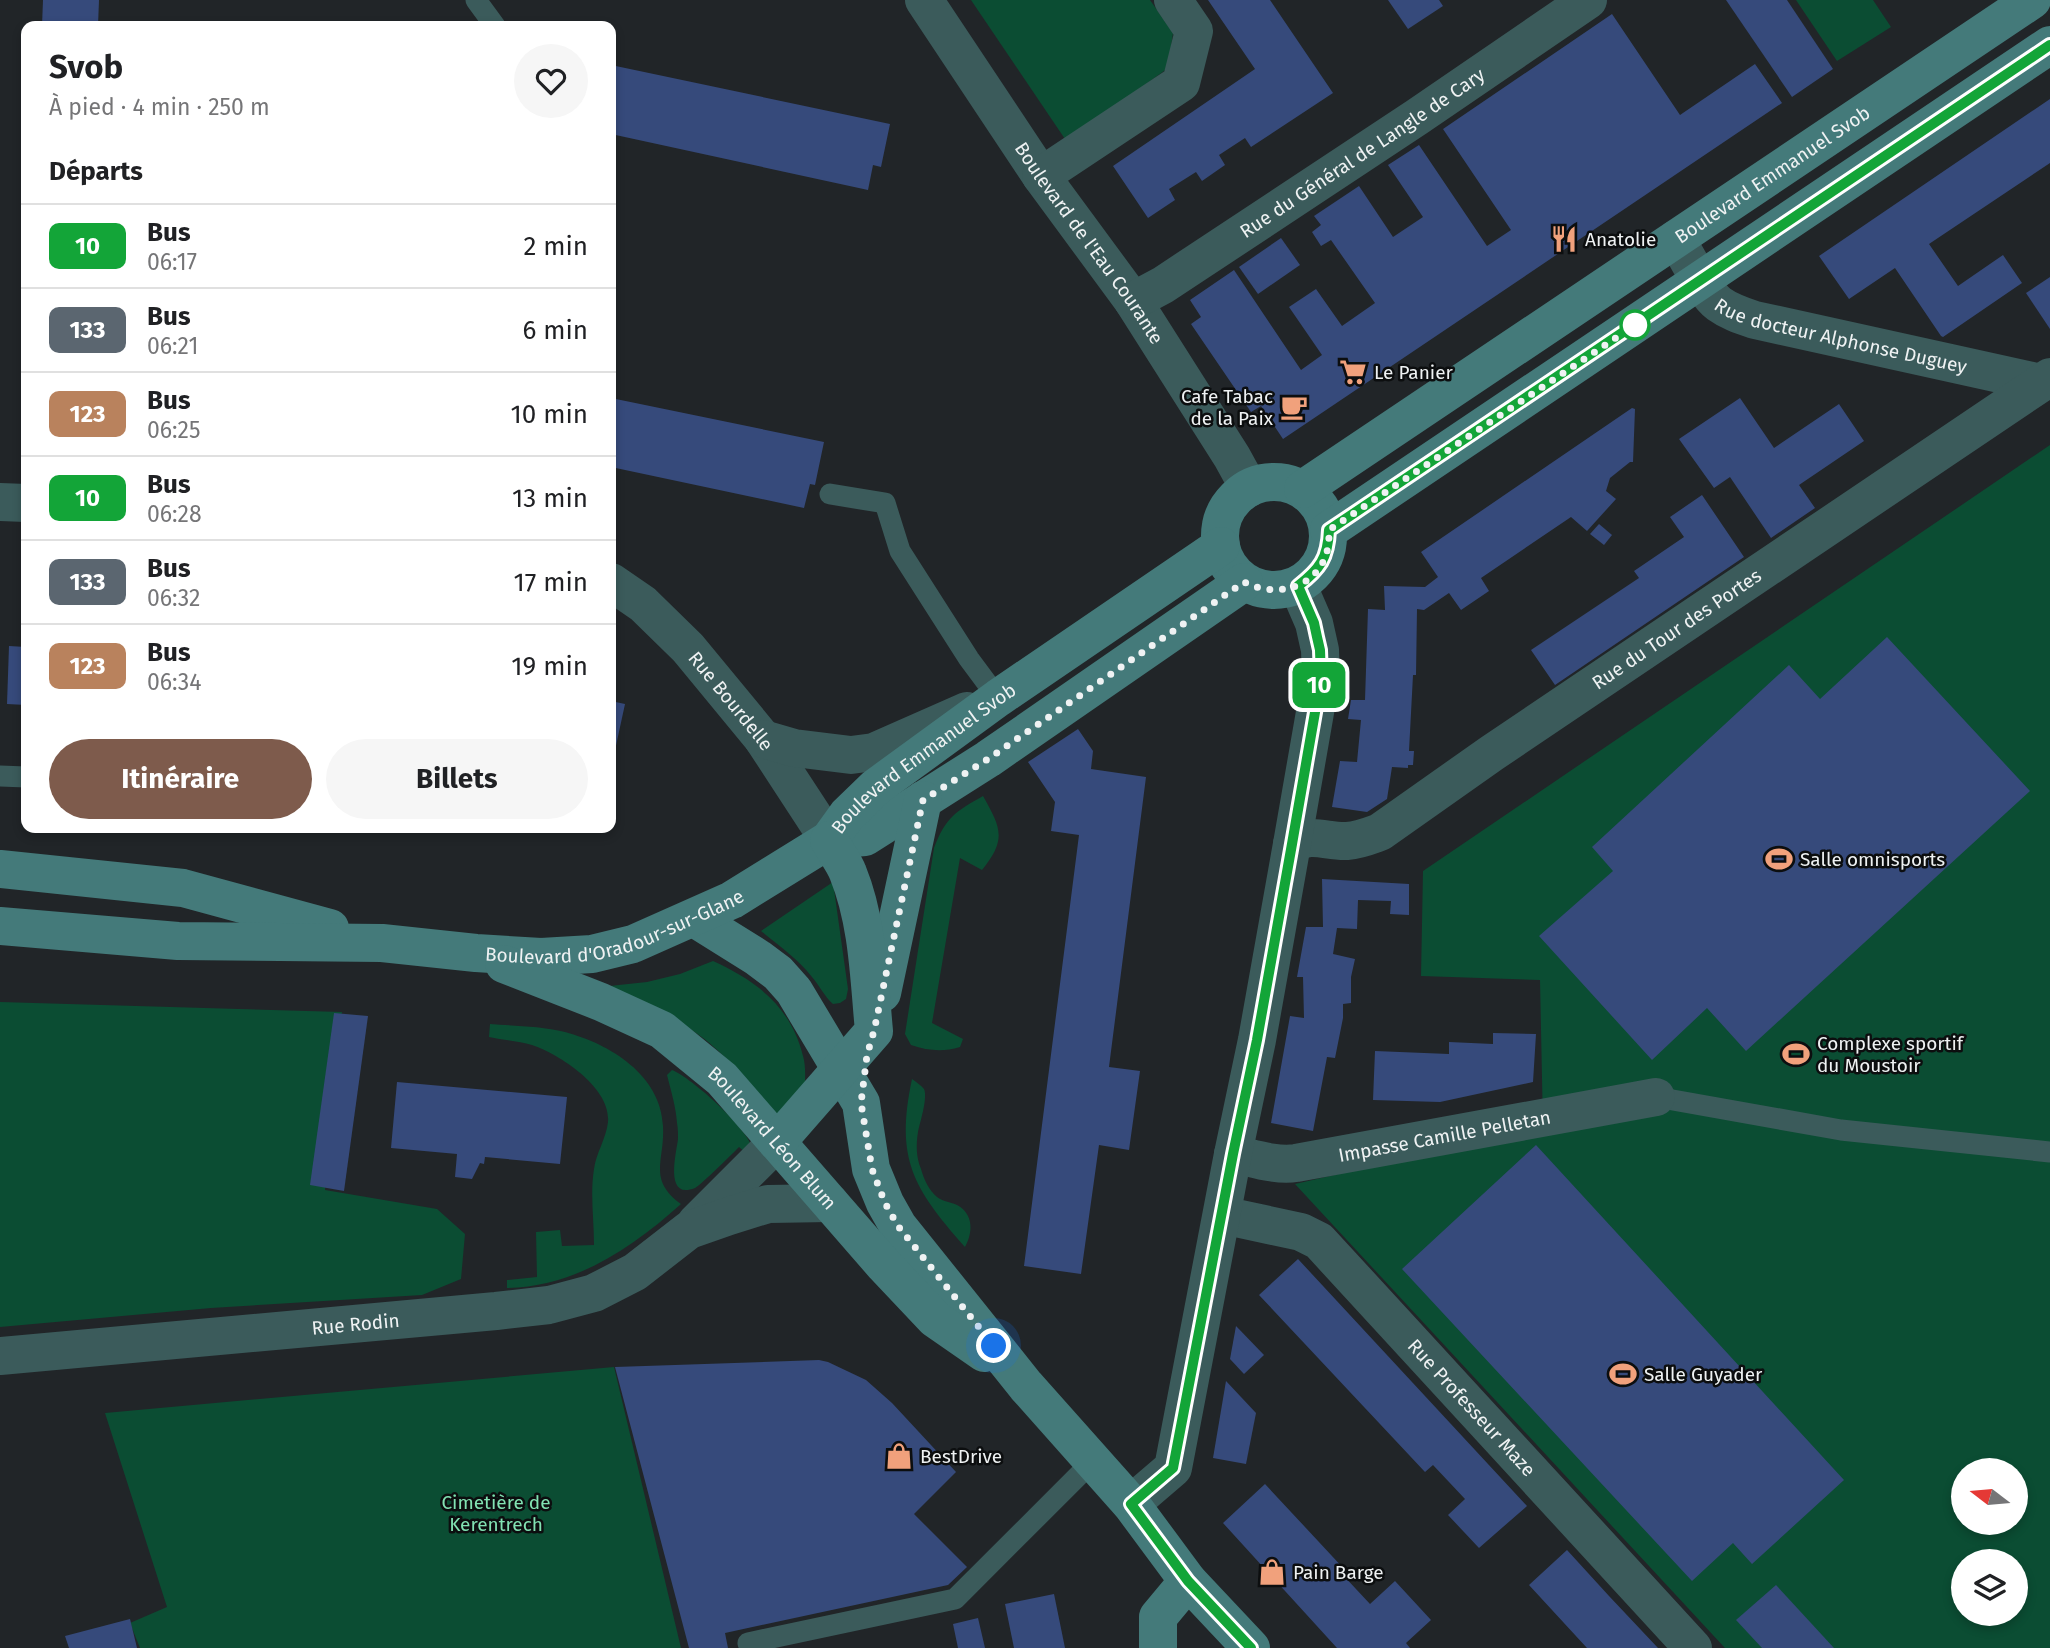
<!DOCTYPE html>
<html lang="fr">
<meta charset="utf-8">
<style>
body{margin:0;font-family:"Fira Sans",sans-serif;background:#f6f6f6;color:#202124;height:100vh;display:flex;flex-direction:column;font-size:26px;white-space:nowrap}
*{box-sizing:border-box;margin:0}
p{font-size:23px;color:#757577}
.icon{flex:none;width:38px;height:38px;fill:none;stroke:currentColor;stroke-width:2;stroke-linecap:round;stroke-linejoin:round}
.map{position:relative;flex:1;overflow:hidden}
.details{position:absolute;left:21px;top:21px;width:595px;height:812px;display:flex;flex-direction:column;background:#fff;border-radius:14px;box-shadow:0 4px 10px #0003}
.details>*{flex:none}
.badge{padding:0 14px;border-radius:10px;font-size:24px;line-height:46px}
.needle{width:46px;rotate:286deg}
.tools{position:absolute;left:1951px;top:1458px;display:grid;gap:14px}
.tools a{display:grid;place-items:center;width:77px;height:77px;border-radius:50%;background:#fff;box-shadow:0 4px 10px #0003;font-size:35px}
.you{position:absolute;width:35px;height:35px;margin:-18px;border:5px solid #fff;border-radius:50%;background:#1a73e8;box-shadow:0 0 0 10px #1a73e833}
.map>.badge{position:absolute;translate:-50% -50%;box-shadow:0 0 0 4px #fff}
h2{padding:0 28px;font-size:26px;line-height:63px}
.round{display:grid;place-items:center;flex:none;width:74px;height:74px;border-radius:37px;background:#f6f6f6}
.overview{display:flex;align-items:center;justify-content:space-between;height:119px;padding:0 28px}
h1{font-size:33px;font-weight:700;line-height:52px}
.action{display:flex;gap:14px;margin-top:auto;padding:14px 28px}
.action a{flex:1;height:80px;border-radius:42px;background:#7e5b4c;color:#fff;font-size:28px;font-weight:700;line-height:80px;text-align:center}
.action a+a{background:#f6f6f6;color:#202124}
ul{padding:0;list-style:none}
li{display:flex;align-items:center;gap:21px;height:84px;padding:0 28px;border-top:2px solid #e0e0e0}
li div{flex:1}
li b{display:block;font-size:26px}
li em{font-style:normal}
li .badge{min-width:77px;font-weight:700;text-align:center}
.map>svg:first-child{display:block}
</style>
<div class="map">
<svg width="2050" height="1648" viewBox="0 0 2050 1648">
<rect width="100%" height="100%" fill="#212528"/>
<g fill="#0b4d33" fill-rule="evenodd">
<polygon points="971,0 1150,0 1173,33 1168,68 1067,142"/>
<polygon points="1796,0 1873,0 1891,27 1837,61"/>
<path d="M2050,445V1648H1725L1295,1184L1543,1127L1540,980L1421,976L1423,871ZM1964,1470H2016V1522H1964ZM1964,1561H2016V1614H1964Z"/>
<path d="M983,796C1001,828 1007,839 982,870L960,858L932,1023L963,1039L960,1047C943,1052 929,1051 911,1045L905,1034L934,848C946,817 955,812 983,796Z"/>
<path d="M833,882L848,989L846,999L840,1003L833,1004C824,996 820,986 812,977C798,959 779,946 761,931Z"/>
<path d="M713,961C757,981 791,1007 803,1056C806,1066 805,1078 805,1088L774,1117C749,1085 724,1049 688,1028C663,1013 628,1000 600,987L647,982L680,974Z"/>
<polygon points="0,1002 342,1012 325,1190 437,1209 465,1234 461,1279 422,1295 211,1308 0,1327"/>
<path d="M490,1024C515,1026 541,1026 565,1032C610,1044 661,1075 663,1126C665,1161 647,1179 681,1204C632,1248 575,1287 507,1288V1280L537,1277L536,1232L560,1230L562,1246L594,1245C594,1219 590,1194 594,1169C596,1153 606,1139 608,1122C611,1088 561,1055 532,1045C519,1041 503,1040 489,1037Z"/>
<path d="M672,1070C692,1078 746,1127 752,1147C752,1150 752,1156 752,1158L739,1147C731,1155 702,1184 695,1188C663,1201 677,1150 678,1139C678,1134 678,1128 677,1123C676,1107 671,1091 667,1075Z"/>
<path d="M912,1079C916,1082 921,1085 924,1089C928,1098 920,1122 918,1132C916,1144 916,1157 921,1169C924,1180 929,1190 937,1197C944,1202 951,1202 957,1205C974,1214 973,1233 965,1247C913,1188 895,1159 912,1079Z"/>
<polygon points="614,1367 681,1648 140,1648 130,1623 167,1607 105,1413"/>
</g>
<g fill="#364a7b">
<polygon points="43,0 99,0 98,26 42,26"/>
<polygon points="1208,0 1270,0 1333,93 1251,147 1245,138 1219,155 1225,165 1202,181 1196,172 1169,189 1175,200 1148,218 1113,166 1255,69"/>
<polygon points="1388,0 1439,0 1443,6 1408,29"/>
<polygon points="1726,0 1787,0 1833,69 1792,97"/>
<polygon points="1612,14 1680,115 1755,64 1782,103 1283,439 1261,406 1251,412 1191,324 1201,317 1190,300 1234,270 1301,370 1322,355 1289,307 1316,289 1342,326 1375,303 1331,240 1321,246 1312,232 1321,225 1314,216 1359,186 1393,237 1423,217 1388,165 1419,145 1487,246 1511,230 1443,129"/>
<polygon points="611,65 890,124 881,167 873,165 868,190 611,134"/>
<polygon points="2050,99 2050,163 1929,244 1958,286 2003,255 2022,283 1943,337 1941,336 1895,268 1849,299 1819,256"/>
<polygon points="1281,238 1300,265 1258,294 1239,267"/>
<polygon points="2050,277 2050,329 2026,293"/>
<polygon points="611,398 824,442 815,485 810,484 804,508 611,467"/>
<polygon points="1740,398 1774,448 1839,404 1864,441 1799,485 1815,508 1771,538 1730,477 1714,488 1679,439"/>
<polygon points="1632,408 1635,409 1633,462 1630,462 1610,478 1606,491 1616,499 1587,531 1571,517 1481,578 1489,591 1461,610 1449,593 1424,610 1417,609 1416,675 1413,675 1409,751 1414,751 1413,765 1408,765 1408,768 1392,767 1387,799 1367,812 1332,807 1340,761 1357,762 1361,720 1348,719 1351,700 1365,700 1368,609 1385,610 1384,586 1425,587 1438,577 1421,552"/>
<polygon points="1702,495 1744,557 1555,685 1531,650 1639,578 1634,571 1684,537 1670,517"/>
<polygon points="1599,524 1612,535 1604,545 1590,534"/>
<polygon points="1887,637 2030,791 1746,1051 1707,1008 1652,1060 1539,936 1613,871 1592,847 1789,665 1820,699"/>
<polygon points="9,646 26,647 26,705 7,704"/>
<polygon points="611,701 625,704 612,764 611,764"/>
<polygon points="1078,729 1093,751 1091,769 1146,777 1109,1067 1140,1071 1129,1150 1099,1145 1081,1274 1024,1266 1079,835 1051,831 1055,802 1028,762"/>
<polygon points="1322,879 1409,884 1409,915 1390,914 1391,901 1358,900 1357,929 1337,928 1333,954 1355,959 1351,977 1351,1003 1343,1004 1343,1018 1335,1058 1327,1057 1313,1131 1271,1123 1290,1016 1304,1018 1303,977 1297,977 1306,927 1323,927"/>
<polygon points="334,1013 368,1016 344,1191 310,1185"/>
<polygon points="1493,1033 1536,1034 1533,1082 1440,1102 1373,1100 1375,1051 1449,1054 1449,1042 1493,1044"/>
<polygon points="397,1082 567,1097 560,1164 485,1157 484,1164 480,1163 472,1179 455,1177 457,1154 391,1148"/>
<polygon points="1536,1145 1844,1480 1752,1564 1733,1543 1692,1581 1402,1269"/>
<polygon points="1298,1259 1527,1506 1479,1548 1448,1515 1465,1499 1433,1465 1425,1472 1259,1295"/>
<polygon points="1236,1326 1264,1355 1244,1374 1230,1359"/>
<polygon points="819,1360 828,1362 866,1380 892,1403 956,1472 914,1514 967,1567 948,1585 725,1633 728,1648 689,1648 615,1367"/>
<polygon points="1226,1381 1256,1413 1246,1464 1213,1458"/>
<polygon points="1265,1484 1345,1570 1342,1574 1370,1604 1395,1581 1431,1620 1406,1643 1410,1648 1337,1648 1223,1523"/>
<polygon points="1567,1550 1609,1596 1658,1648 1587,1648 1529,1585"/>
<polygon points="1776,1585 1834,1648 1762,1648 1736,1620"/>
<polygon points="1054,1594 1065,1648 1014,1648 1005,1604"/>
<polygon points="978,1618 985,1648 958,1648 953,1624"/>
<polygon points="130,1619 137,1648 69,1648 65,1636"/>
</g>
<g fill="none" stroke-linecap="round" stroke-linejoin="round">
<g stroke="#3b5b5b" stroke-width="21">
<polyline points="476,0 495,26"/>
<polyline points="830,494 885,503 900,551 969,659 998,698"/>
<polyline points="0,776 26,777"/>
<polyline points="1656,1097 1841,1130 2050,1152"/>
<polyline points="748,1643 955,1599 1094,1460"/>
</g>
<g stroke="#3b5b5b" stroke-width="38">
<path id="s1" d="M924,0L1041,176L1133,301L1232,457L1249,488"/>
<polyline points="1041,176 1181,83 1194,31 1173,0"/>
<path id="s2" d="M1676,239C1687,256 1704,293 1719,304C1730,312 1743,316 1755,320L2041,383"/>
<path id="s3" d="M1133,301L1163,285L1417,117L1588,0"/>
<polyline points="0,502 26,503"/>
<path id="s4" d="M611,582L643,604L688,648L763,739L829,840"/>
<polyline points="763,739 794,748 851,755 874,752 967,711"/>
<path id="s5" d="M1292,844C1312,832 1326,842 1347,841C1360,840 1369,836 1380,832L1492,753L2050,377"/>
<path id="s6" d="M1233,1154C1253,1158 1275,1166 1296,1163L1656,1097"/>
<path id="s7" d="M1222,1215L1301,1232L1319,1241L1693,1648"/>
<polyline points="696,1223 777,1142"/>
<path id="s8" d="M0,1356L496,1311L549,1305L594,1293L635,1272L689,1230L729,1216L768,1204L830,1203"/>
<polyline points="1131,1504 1173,1468 1233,1154 1257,1040 1292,844 1321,678 1320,650 1314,623 1298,586"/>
</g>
<g stroke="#447a7a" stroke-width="38">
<circle cx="1274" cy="536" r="54"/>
<path id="s9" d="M1303,489L2032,0"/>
<polyline points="1329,530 2050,45"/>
<polyline points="829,840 865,837 988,759 1244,582"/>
<polyline points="0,869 183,888 330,928"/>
<polyline points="694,918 758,958 778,973 794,991 861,1103 871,1169 885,1203 898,1226 1026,1386 1131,1504 1188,1581 1251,1648"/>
<path id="s10" d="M0,926L178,941L382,943L476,953L541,957L592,954L633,944L732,900L829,840L847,815L876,787L998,698L1221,546"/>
<path id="s11" d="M504,964L601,1002L662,1030L722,1079L884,1265L935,1319L984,1353"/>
<polyline points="882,993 923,800"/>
<path d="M777,1142L874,1031C869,979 868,922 848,873C844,862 835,851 829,840"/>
<polyline points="1158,1648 1158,1617 1188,1581"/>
</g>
</g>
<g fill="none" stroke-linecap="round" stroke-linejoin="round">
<defs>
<path id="line" d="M1251,1648L1188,1581L1131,1504L1173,1468L1233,1154L1257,1040L1292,844L1321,678L1320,650L1317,637L1314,623L1298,586C1320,569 1328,558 1329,530L2050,45"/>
</defs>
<use href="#line" stroke="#fff" stroke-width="16"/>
<use href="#line" stroke="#13a538" stroke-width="10"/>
<path stroke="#eff2f3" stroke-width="7" stroke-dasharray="0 12.6" d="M994,1346L898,1226L885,1203L872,1169L861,1103L867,1055L874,1031L923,800L988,759L1244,582C1277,599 1320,588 1328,547C1329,542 1329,536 1329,530L1635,325"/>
</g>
<defs>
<symbol id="restaurant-bare" viewBox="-9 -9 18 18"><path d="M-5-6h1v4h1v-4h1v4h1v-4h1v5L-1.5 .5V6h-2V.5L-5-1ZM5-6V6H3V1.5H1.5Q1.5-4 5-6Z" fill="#f1a17c" stroke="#0c0e0f" stroke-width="2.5" paint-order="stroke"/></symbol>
<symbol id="supermarket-bare" viewBox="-9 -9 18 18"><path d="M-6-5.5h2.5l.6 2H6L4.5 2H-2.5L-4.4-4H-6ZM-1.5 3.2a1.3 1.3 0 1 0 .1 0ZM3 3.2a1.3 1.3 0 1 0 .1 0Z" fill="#f1a17c" stroke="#0c0e0f" stroke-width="2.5" paint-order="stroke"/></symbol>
<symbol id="cafe-bare" viewBox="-9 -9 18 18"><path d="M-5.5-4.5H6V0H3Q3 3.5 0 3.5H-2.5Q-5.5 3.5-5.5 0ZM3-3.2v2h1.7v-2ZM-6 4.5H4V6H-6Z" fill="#f1a17c" stroke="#0c0e0f" stroke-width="2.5" paint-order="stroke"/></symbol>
<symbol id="stadium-bare" viewBox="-9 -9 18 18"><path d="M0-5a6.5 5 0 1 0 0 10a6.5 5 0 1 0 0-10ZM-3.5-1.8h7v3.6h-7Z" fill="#f1a17c" stroke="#0c0e0f" stroke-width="2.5" paint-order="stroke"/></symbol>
<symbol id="shop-bare" viewBox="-9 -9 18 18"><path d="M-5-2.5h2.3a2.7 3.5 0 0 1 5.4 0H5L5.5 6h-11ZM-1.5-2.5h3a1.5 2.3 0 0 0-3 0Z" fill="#f1a17c" stroke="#0c0e0f" stroke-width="2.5" paint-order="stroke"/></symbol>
</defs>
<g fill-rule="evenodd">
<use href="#restaurant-bare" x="1545" y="220" width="38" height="38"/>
<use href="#supermarket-bare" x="1334" y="353" width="38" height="38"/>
<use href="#cafe-bare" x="1275" y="388" width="38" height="38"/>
<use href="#stadium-bare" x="1760" y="840" width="38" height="38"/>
<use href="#stadium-bare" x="1777" y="1035" width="38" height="38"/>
<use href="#stadium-bare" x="1604" y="1355" width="38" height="38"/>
<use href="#shop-bare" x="880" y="1437" width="38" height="38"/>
<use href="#shop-bare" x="1253" y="1553" width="38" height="38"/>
</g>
<circle fill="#fff" stroke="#13a538" stroke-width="3.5" cx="1635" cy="325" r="14"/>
<g text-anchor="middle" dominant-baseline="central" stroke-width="5" stroke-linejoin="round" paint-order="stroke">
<g font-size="19" fill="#eff2f3" stroke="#0c0e0f">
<text stroke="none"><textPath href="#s3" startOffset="273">Rue du Général de Langle de Cary</textPath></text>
<text stroke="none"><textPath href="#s9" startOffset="565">Boulevard Emmanuel Svob</textPath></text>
<text stroke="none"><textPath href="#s1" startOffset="294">Boulevard de l'Eau Courante</textPath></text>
<text stroke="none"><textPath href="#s2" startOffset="205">Rue docteur Alphonse Duguey</textPath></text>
<text stroke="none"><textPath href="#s5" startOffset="450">Rue du Tour des Portes</textPath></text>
<text stroke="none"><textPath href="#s4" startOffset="170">Rue Bourdelle</textPath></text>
<text stroke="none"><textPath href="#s10" startOffset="984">Boulevard Emmanuel Svob</textPath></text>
<text stroke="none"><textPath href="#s10" startOffset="621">Boulevard d'Oradour-sur-Glane</textPath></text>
<text stroke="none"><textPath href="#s6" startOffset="215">Impasse Camille Pelletan</textPath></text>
<text stroke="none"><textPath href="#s11" startOffset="326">Boulevard Léon Blum</textPath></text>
<text stroke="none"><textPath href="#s8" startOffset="357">Rue Rodin</textPath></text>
<text stroke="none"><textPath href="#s7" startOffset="327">Rue Professeur Maze</textPath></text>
</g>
<g font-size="19" fill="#eff2f3" stroke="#0c0e0f" text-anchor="start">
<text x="1585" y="239">Anatolie</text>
<text x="1374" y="372">Le Panier</text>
<text x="1273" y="396" text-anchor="end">Cafe Tabac<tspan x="1273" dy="22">de la Paix</tspan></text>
<text x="1800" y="859">Salle omnisports</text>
<text x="1817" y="1043">Complexe sportif<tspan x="1817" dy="22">du Moustoir</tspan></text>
<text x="1644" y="1374">Salle Guyader</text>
<text x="920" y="1456">BestDrive</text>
<text x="1293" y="1572">Pain Barge</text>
</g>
<g font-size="19" fill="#82e3b3" stroke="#0c0e0f">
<text x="496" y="1502">Cimetière de<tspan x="496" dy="22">Kerentrech</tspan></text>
</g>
</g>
</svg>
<div class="tools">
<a><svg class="needle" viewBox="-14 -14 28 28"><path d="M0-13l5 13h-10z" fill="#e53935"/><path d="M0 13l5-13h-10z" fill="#757577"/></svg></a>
<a><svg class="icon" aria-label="layers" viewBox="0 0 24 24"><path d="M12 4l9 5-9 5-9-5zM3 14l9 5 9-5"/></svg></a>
</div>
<div class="you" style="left:994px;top:1346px"></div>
<b class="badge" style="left:1319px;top:685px;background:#13a538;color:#fff">10</b>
<section class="details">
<div class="overview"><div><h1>Svob</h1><p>À pied · 4 min · 250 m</p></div><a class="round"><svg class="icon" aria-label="heart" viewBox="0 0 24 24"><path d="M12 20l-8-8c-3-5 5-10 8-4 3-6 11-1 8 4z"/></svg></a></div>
<h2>Départs</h2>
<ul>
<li><span class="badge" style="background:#13a538;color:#fff">10</span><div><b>Bus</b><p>06:17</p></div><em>2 min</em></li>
<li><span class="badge" style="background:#5b6670;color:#fff">133</span><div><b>Bus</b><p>06:21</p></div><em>6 min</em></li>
<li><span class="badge" style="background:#b9825d;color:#fff">123</span><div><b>Bus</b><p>06:25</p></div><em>10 min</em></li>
<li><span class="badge" style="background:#13a538;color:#fff">10</span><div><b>Bus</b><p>06:28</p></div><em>13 min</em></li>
<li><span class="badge" style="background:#5b6670;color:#fff">133</span><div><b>Bus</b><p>06:32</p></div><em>17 min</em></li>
<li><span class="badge" style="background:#b9825d;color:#fff">123</span><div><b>Bus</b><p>06:34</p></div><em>19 min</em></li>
</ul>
<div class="action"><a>Itinéraire</a><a>Billets</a></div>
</section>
</div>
